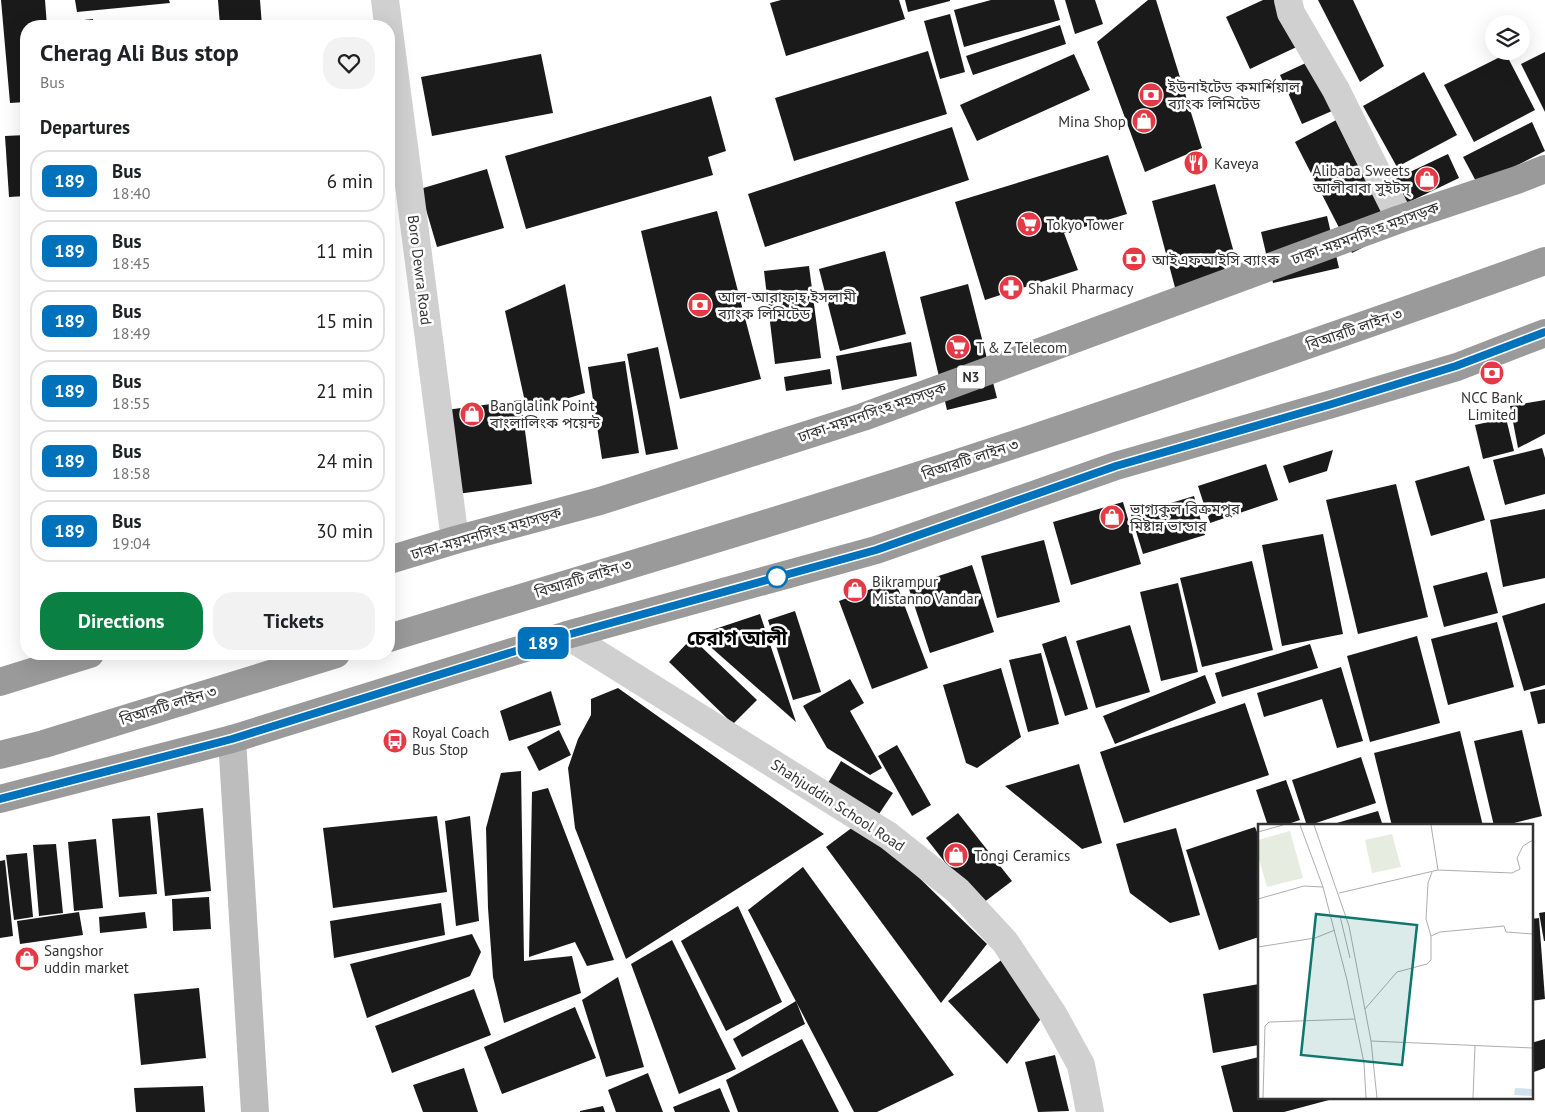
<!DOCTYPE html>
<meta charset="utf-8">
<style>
body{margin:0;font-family:"PT Sans","Noto Sans Bengali",sans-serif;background:#f2f2f2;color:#202124;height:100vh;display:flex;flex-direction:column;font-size:19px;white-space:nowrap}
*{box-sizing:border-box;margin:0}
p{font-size:16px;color:#757577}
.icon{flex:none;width:28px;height:28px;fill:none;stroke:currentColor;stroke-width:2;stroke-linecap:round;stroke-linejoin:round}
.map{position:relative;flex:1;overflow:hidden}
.drawer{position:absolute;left:20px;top:20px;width:375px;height:640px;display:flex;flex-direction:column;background:#fff;border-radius:20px;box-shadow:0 5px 20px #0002}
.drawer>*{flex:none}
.badge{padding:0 10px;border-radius:8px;font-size:18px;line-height:32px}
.buttons{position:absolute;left:1485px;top:15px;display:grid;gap:10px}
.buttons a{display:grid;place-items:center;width:45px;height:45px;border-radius:50%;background:#fff;box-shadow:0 5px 20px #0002;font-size:25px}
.map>.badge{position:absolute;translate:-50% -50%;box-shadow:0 0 0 2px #fff}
h2{padding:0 20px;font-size:19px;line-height:45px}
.round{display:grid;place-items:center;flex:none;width:52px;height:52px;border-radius:20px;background:#f2f2f2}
.summary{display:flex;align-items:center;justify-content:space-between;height:85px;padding:0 20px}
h1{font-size:24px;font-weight:700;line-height:38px}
.button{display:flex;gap:10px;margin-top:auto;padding:10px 20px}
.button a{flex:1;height:58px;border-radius:20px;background:#0b8043;color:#fff;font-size:20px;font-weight:700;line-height:58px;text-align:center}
.button a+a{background:#f2f2f2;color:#202124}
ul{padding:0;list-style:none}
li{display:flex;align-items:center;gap:15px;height:62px;margin:0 10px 8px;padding:0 10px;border:2px solid #e0e0e0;border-radius:20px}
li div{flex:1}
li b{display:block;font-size:19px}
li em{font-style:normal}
li .badge{min-width:55px;font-weight:700;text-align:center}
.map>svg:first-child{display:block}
</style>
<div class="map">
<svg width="1545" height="1112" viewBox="0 0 1545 1112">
<rect width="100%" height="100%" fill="#fff"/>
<g fill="#1a1a1a">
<polygon points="1,0 45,0 47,26 26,26 26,102 10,103"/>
<polygon points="75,0 169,0 170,3 77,12"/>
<polygon points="218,0 260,0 262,26 220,26"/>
<polygon points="781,0 899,0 905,19 786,56 770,3"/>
<polygon points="905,0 950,0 950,1 908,12"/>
<polygon points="991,0 1054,0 1060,20 964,47 954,10"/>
<polygon points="1065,0 1095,0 1103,24 1075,34"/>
<polygon points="1148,0 1156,0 1202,148 1145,172 1097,42"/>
<polygon points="1263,0 1283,0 1303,44 1250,69 1226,17"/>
<polygon points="1318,0 1353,0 1384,66 1360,82"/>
<polygon points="950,14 965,72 940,79 924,21"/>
<polygon points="93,19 94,26 57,26 56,23"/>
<polygon points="1060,25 1066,44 973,75 966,56"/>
<polygon points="928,51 947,114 794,161 775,98"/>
<polygon points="1545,52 1545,112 1521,64"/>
<polygon points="541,54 553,113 432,136 421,77"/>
<polygon points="1074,54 1090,90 977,141 960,105"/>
<polygon points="1506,54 1535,110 1474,142 1444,85"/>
<polygon points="1310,61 1332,111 1302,124 1280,75"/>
<polygon points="1424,72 1457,135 1397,167 1363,106"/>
<polygon points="711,96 726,151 708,157 713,175 526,229 505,156"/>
<polygon points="1340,118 1397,230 1352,253 1295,142"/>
<polygon points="1532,122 1545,151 1478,185 1463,157"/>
<polygon points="952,127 969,180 765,247 748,194"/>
<polygon points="26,135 26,196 9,197 5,136"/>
<polygon points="1448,154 1459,178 1407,203 1395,179"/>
<polygon points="1108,155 1127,214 1064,233 1078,270 985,300 955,202"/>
<polygon points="487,169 504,228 437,247 420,189"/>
<polygon points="1215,184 1241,278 1177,295 1152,201"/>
<polygon points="717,211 761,379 680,399 641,231"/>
<polygon points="1327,216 1339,268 1273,283 1261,232"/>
<polygon points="885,251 906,334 840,351 819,269"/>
<polygon points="809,266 821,358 775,364 764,271"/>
<polygon points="565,284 585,393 527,411 505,311"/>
<polygon points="968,284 997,398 947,410 920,297"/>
<polygon points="911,342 917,376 842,390 836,356"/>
<polygon points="658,347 678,449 646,455 627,354"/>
<polygon points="625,361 639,453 602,459 588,367"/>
<polygon points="830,369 832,384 786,391 784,377"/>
<polygon points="521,400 532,484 457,494 446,410"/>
<polygon points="1545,400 1545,434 1518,448 1510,406"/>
<polygon points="1506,418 1514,451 1483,459 1475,425"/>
<polygon points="1542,448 1545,458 1545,494 1505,505 1493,460"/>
<polygon points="1333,450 1327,471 1289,483 1283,466"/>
<polygon points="1266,464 1278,500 1210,523 1198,486"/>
<polygon points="1469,466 1485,520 1431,536 1415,481"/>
<polygon points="1396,484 1428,617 1358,634 1326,500"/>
<polygon points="1194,496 1205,535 1143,554 1131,515"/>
<polygon points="1123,502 1141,564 1071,585 1053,522"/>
<polygon points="1545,509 1545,578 1503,587 1490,520"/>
<polygon points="1323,534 1343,634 1282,646 1262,545"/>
<polygon points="1044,540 1060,602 997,618 981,556"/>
<polygon points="1252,561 1273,650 1202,667 1180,578"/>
<polygon points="972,565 994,632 930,653 908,586"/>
<polygon points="1487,572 1498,613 1444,627 1433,586"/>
<polygon points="895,580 928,668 872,689 839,601"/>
<polygon points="1178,583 1198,672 1161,681 1140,592"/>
<polygon points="1545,603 1545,685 1524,691 1502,616"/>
<polygon points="795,611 821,692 793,700 768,620"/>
<polygon points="760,614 796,722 697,635"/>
<polygon points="1497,622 1514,687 1448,705 1431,639"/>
<polygon points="1130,625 1150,692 1096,708 1076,641"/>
<polygon points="1066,636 1088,709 1065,716 1042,644"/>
<polygon points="1417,636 1440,723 1370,742 1347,656"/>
<polygon points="692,638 757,700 733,724 669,662"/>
<polygon points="1310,644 1318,668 1222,697 1215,673"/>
<polygon points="1041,653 1059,724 1028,732 1009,660"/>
<polygon points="1341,667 1363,741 1337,748 1322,699 1264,717 1257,693"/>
<polygon points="1001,668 1021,737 977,768 966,763 943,685"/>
<polygon points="1205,675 1216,703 1115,744 1103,716"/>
<polygon points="850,679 864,703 850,711 882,768 870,775 827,748 803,706"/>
<polygon points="618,688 824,834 626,959 575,828 568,768 578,739 591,715 591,699"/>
<polygon points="1545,689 1545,723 1538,724 1530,692"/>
<polygon points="551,691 561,725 509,741 500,711"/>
<polygon points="1245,703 1269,775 1124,823 1100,752"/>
<polygon points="559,730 571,755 539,771 527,747"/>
<polygon points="1522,730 1542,816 1502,826 1494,826 1474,741"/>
<polygon points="1460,731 1483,826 1392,826 1374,753"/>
<polygon points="897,745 931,805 912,816 878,756"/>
<polygon points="1361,757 1376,803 1307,826 1292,780"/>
<polygon points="841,761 893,793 879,814 828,783"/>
<polygon points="1079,764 1102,843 1082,849 1005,786"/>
<polygon points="521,771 524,961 572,956 581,993 504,1023 493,977 488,908 486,828 501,773"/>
<polygon points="1286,780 1300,820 1282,826 1268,826 1256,790"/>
<polygon points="548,788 614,960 587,966 575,942 529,957 532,792"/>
<polygon points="203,808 211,891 165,896 157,813"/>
<polygon points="1378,811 1383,826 1330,826 1330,825"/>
<polygon points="958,813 1012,881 979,906 926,838"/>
<polygon points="150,816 157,894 119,897 112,819"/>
<polygon points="437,816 447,892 333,908 323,828"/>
<polygon points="470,816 479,921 456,926 445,821"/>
<polygon points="861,821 987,944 941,1003 826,847"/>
<polygon points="1255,827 1259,837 1259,937 1219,950 1186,850"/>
<polygon points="1176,828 1200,915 1170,923 1130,893 1116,844"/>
<polygon points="96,839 103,908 74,911 68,842"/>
<polygon points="56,844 63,913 39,916 33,845"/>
<polygon points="27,853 33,917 14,920 6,855"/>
<polygon points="5,860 13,936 0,938 0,861"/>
<polygon points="803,867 954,1075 877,1112 854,1112 748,910"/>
<polygon points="209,897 211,929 173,931 172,899"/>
<polygon points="441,903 445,935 334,958 330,921"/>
<polygon points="738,906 782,1002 726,1031 681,941"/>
<polygon points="79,912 83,935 20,944 17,921"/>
<polygon points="145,912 147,928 100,933 99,917"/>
<polygon points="1545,912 1545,941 1544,941 1539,913"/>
<polygon points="1539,918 1545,999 1531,1001 1531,919"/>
<polygon points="472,934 481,952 470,976 367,1018 350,964"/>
<polygon points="672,940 736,1069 679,1094 631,964"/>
<polygon points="1004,958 1043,1016 1007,1064 948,1001"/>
<polygon points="618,977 644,1067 606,1077 582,1000"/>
<polygon points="1259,984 1259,1045 1213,1053 1203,994"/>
<polygon points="199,988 206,1058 141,1065 134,994"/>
<polygon points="474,989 491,1035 392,1073 375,1026"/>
<polygon points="796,1001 805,1024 742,1057 733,1039"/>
<polygon points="575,1007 596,1058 502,1094 484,1047"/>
<polygon points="802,1039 839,1112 738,1112 726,1080"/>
<polygon points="1545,1039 1545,1068 1531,1073 1531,1043"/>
<polygon points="1055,1055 1069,1111 1038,1112 1025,1062"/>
<polygon points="1259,1057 1259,1098 1329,1098 1329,1100 1284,1112 1233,1112 1221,1066"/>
<polygon points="464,1068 478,1112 423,1112 413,1085"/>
<polygon points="648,1073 663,1112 616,1112 608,1090"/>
<polygon points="203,1086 205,1112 136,1112 134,1088"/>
<polygon points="720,1088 730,1112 675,1112 673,1107"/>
<polygon points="603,1106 605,1112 580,1112 580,1111"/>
</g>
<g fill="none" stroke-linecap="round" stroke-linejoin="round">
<g stroke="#d0d0d0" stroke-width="28">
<polyline points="385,0 455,540"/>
<polyline points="1288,0 1291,13 1336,90 1400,219"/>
<polyline points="567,635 889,836 958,891 1005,942 1053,1014 1081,1065 1090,1112"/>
</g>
<polyline stroke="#bdbdbd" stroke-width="28" points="232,739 255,1112"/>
<g stroke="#9a9a9a" stroke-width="28">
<polyline points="389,560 455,540 600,501 863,417 1400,219 1517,180 1545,169"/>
<path d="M389,638C601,573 815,511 1025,441C1199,383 1372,323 1545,261"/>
<polyline points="0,682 90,654"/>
<polyline points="0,755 44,744 336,654"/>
<polyline points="0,799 232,739 567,635 876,550 1116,466 1332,404 1457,367 1545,333"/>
</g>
</g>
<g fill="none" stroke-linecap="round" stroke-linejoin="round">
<defs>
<polyline id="line" points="0,799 232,739 567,635 876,550 1116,466 1332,404 1456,366 1545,332"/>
</defs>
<use href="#line" stroke="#fff" stroke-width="11"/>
<use href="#line" stroke="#0072bc" stroke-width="8"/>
</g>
<defs>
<symbol id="bank-disc" viewBox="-11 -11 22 22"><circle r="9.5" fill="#e63946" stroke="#fff"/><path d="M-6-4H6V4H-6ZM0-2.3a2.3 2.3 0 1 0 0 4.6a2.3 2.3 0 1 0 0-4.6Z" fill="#fff"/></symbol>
<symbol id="shop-disc" viewBox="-11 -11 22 22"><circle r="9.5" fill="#e63946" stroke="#fff"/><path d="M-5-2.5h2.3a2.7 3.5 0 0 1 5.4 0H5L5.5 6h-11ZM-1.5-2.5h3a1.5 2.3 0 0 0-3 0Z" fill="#fff"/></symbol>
<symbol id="restaurant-disc" viewBox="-11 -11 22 22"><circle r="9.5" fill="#e63946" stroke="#fff"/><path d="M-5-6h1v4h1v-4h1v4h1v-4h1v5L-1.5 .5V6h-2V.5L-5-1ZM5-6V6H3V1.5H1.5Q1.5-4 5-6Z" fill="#fff"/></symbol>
<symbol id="supermarket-disc" viewBox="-11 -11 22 22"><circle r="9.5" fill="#e63946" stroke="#fff"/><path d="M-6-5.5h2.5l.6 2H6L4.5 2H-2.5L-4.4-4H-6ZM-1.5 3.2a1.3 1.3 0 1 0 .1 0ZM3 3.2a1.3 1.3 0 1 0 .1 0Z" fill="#fff"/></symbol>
<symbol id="pharmacy-disc" viewBox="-11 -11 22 22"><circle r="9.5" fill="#e63946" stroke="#fff"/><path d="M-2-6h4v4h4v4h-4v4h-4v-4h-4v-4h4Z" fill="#fff"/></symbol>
<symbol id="bus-disc" viewBox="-11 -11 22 22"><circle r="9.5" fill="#e63946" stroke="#fff"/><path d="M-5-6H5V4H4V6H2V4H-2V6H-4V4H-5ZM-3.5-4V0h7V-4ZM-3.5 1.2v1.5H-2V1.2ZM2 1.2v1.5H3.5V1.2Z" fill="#fff"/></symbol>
</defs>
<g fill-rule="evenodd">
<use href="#bank-disc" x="1137" y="81" width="28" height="28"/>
<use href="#shop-disc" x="1130" y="107" width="28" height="28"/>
<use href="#restaurant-disc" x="1182" y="149" width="28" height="28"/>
<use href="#shop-disc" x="1413" y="165" width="28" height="28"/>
<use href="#supermarket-disc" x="1015" y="210" width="28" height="28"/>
<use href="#bank-disc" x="1120" y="245" width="28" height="28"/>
<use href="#pharmacy-disc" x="997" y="274" width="28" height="28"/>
<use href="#bank-disc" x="686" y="291" width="28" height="28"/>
<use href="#supermarket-disc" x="944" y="333" width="28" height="28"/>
<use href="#bank-disc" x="1478" y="359" width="28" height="28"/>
<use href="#shop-disc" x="458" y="400" width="28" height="28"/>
<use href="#shop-disc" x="1098" y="503" width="28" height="28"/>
<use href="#shop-disc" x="841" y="576" width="28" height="28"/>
<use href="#bus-disc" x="381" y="727" width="28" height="28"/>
<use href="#shop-disc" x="942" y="841" width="28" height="28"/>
<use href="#shop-disc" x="13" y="945" width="28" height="28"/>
</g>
<circle fill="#fff" stroke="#0072bc" stroke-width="2.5" cx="777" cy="577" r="10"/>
<g text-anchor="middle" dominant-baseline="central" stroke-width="5" stroke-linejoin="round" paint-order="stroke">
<rect fill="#fff" stroke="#707070" stroke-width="1" x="957" y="365.5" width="28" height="23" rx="4"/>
<g font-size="14" font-weight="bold" fill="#333">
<text x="971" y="377">N3</text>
</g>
<g font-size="15" fill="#333" stroke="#fff" text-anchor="start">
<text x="1168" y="86">ইউনাইটেড কমার্শিয়াল<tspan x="1168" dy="17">ব্যাংক লিমিটেড</tspan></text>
<text x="1126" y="121" text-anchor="end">Mina Shop</text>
<text x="1214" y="163">Kaveya</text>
<text x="1410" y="170" text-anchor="end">Alibaba Sweets<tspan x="1410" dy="17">আলীবাবা সুইটস্</tspan></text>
<text x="1046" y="224">Tokyo Tower</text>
<text x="1152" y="259">আইএফআইসি ব্যাংক</text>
<text x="1028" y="288">Shakil Pharmacy</text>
<text x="718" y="296">আল-আরাফাহ্ ইসলামী<tspan x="718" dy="17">ব্যাংক লিমিটেড</tspan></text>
<text x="976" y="347">T &amp; Z Telecom</text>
<text x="1492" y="397" text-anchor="middle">NCC Bank<tspan x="1492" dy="17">Limited</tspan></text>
<text x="490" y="405">Banglalink Point<tspan x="490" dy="17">বাংলালিংক পয়েন্ট</tspan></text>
<text x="1130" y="508">ভাগ্যকুল বিক্রমপুর<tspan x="1130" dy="17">মিষ্টান্ন ভান্ডার</tspan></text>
<text x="872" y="581">Bikrampur<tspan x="872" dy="17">Mistanno Vandar</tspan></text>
<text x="412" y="732">Royal Coach<tspan x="412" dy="17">Bus Stop</tspan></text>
<text x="974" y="855">Tongi Ceramics</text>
<text x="44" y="950">Sangshor<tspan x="44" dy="17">uddin market</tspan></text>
</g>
<g font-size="15" fill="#333" stroke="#fff">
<text transform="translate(1365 233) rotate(-20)">ঢাকা-ময়মনসিংহ মহাসড়ক</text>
<text transform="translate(420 270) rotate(83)">Boro Dewra Road</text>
<text transform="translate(1354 329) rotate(-19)">বিআরটি লাইন ৩</text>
<text transform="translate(872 412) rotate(-19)">ঢাকা-ময়মনসিংহ মহাসড়ক</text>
<text transform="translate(970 459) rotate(-18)">বিআরটি লাইন ৩</text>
<text transform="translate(486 533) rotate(-16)">ঢাকা-ময়মনসিংহ মহাসড়ক</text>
<text transform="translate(583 578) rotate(-17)">বিআরটি লাইন ৩</text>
<text transform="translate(168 705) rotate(-17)">বিআরটি লাইন ৩</text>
<text transform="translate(838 805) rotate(33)">Shahjuddin School Road</text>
</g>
<g font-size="20" font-weight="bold" fill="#000" stroke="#fff">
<text x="737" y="638">চেরাগ আলী</text>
</g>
</g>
<g transform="translate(1258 824)">
<rect width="275" height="275" fill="#fff"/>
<path d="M32,7L45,54L9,63L0,32V16ZM134,10L143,43L114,49L107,16Z" fill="#e6ecdf"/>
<path d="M257,264L275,265V272L256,271Z" fill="#cfe2ee"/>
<path fill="none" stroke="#adadad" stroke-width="1" d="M42,1L65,63L89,156L106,239L108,274M56,1L91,102L113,217L119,274M173,1L180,46M0,8L25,1M81,69L180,46L254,49L262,45L259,34L265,22L275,16M0,75L46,62L65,63M82,92L92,134M173,112L182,108L246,102L248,108L275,110M0,123L57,114L77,106M107,185L139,148L169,140L173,136V112L168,95L170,59L174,48M113,217L275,224M5,274L7,202L11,198L97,195M215,274L217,221"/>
<path fill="#0f766e" fill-opacity="0.15" stroke="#0f766e" stroke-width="2.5" d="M58,90L159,101L144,241L43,231Z"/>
<rect width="275" height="275" fill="none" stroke="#333" stroke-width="2.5"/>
</g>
</svg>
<div class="buttons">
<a><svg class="icon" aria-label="layers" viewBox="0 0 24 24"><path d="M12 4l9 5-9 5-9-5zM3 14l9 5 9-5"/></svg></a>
</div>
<b class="badge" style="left:543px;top:643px;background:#0072bc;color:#fff">189</b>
<section class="drawer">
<div class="summary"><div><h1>Cherag Ali Bus stop</h1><p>Bus</p></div><a class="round"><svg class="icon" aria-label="heart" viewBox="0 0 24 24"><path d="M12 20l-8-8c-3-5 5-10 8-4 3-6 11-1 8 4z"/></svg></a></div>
<h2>Departures</h2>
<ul>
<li><span class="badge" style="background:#0072bc;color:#fff">189</span><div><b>Bus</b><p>18:40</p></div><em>6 min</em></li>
<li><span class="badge" style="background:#0072bc;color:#fff">189</span><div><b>Bus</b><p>18:45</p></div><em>11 min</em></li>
<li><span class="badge" style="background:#0072bc;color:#fff">189</span><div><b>Bus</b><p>18:49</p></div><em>15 min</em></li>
<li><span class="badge" style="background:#0072bc;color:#fff">189</span><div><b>Bus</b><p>18:55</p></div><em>21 min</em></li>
<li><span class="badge" style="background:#0072bc;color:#fff">189</span><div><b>Bus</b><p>18:58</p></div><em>24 min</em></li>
<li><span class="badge" style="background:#0072bc;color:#fff">189</span><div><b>Bus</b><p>19:04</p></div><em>30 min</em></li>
</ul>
<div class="button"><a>Directions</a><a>Tickets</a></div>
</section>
</div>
